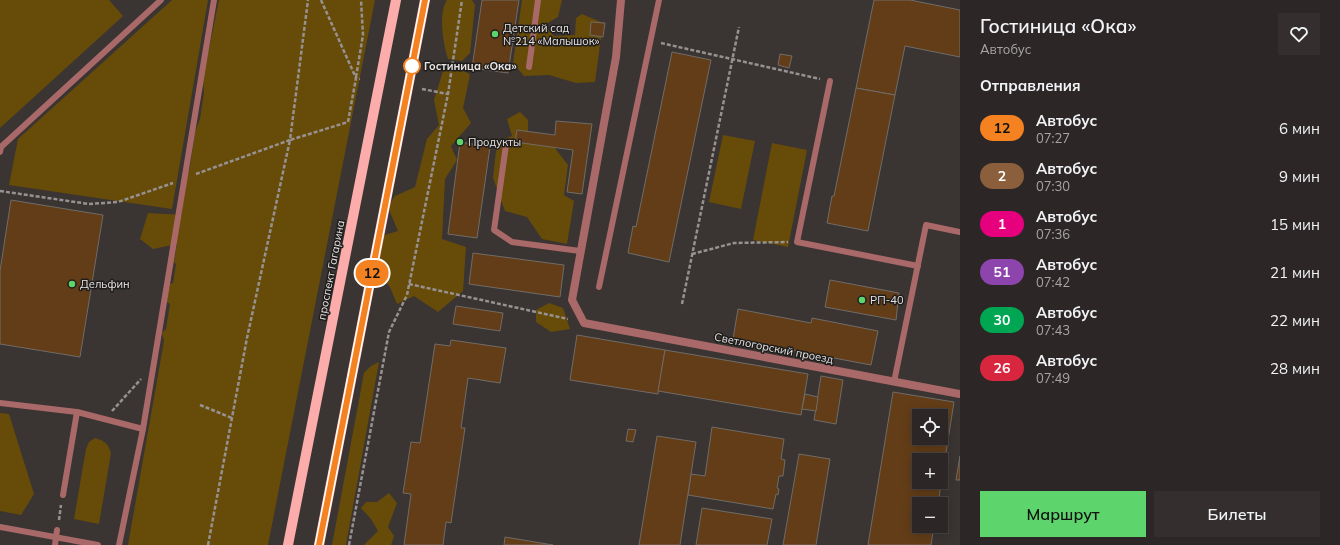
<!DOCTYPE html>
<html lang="ru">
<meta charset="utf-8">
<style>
body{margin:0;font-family:Mulish,sans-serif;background:#342f2e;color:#f1f3f6;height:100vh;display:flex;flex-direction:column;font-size:15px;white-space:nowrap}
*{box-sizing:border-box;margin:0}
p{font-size:13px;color:#a6a5a7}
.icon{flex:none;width:22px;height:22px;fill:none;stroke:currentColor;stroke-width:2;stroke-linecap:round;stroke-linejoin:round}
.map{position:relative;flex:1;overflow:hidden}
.side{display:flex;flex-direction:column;background:#2c2726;width:380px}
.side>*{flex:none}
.badge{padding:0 8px;border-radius:13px;font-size:14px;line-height:26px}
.buttons{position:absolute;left:912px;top:409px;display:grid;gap:8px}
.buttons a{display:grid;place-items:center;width:36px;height:36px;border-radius:0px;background:#2c2726;box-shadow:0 2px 10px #0003,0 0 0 1px #484443;font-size:20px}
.map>.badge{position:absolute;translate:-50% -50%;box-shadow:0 0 0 2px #fff}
h2{padding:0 20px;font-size:15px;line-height:36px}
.round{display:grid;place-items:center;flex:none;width:42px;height:42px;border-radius:0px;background:#342f2e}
.head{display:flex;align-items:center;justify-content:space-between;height:68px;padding:0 20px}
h1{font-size:19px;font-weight:600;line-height:30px}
.button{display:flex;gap:8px;margin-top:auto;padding:8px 20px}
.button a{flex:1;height:46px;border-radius:0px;background:#5ed56c;color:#111;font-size:16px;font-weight:600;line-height:46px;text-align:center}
.button a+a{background:#342f2e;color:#f1f3f6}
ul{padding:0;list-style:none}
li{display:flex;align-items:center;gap:12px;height:48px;padding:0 20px}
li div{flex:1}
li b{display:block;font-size:15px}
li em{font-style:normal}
li .badge{min-width:44px;font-weight:700;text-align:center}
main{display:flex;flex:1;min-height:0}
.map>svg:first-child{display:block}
</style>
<main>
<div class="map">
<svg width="960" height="545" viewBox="0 0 960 545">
<rect width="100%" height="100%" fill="#3a3432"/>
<g fill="#674c09">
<polygon points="0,0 109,0 123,16 0,128"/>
<polygon points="172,0 208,0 172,209 9,185 18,139"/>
<polygon points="219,0 375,0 268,545 128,545 164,341 162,333 166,329 170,304 167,302 170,284 173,283 176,264 174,262 177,244 153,249 140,239 148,213 182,215 182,194 190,167 195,132 200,119 204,93 203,78"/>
<path d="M447,0H472L475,5L470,53L462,61L448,59C443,44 438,13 447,0Z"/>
<polygon points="522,0 562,0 558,17 544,25 554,36 575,35 576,18 582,14 603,23 595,82 576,83 549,75 524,76 513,63"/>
<polygon points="459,67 470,75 463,108 471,123 451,146 457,160 445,179 442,239 466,247 463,291 438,312 414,296 397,304 390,287 374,268 378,237 398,231 388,207 395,196 415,187 427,139 439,125 434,100 443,71"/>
<polygon points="520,112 528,120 528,136 548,139 568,165 564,195 574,201 567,244 542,239 527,217 505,211 493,178 497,142 512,136 507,119"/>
<polygon points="723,135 755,141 741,209 709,202"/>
<polygon points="772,143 807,150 788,247 753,240"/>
<polygon points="549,303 563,308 570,329 551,332 536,322 536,310"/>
<polygon points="379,362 346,545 332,545 364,373 371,366"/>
<polygon points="0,413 9,414 34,494 21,515 0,511"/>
<path d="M95,438C105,441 108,444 111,453L99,524L74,519L86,449L89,442Z"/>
<polygon points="389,493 397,503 388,527 394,536 391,545 364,545 378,531 371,519 361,508 366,502 377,502"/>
</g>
<g fill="#633d17" stroke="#706c68" fill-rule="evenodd">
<polygon points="482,0 519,0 508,73 472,68"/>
<polygon points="874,0 910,0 960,10 960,57 905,46 895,95 856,88"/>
<polygon points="591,22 605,23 603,37 590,35"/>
<polygon points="672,52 711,60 669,262 628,253 633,226 636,227"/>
<polygon points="780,54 792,56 789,68 778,65"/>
<polygon points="856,88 895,95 868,231 827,223 832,196 834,196"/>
<polygon points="556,121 592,124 582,194 567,192 573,150 515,142 517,130 555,135"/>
<polygon points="460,142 490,147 477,238 448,234"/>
<polygon points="11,200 103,215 80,357 0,344 0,271"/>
<polygon points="473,253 564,265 560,297 469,284"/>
<polygon points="830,280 899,293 896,320 825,307"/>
<polygon points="456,306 503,313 500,331 453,324"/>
<polygon points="738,309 811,323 812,318 878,331 871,365 733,339"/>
<polygon points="577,335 665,350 658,394 570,380"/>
<polygon points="451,340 506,348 500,383 468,378 461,428 465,428 451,523 446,522 443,545 404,545 411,494 403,493 411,442 420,443 435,344 450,346"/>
<polygon points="665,350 808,374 801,415 658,391"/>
<polygon points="821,376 843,380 836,424 814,420"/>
<path d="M893,392L954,402L938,504H919V526H934L931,545H868ZM919,416H941V438H919ZM919,460H941V482H919Z"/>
<polygon points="805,394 818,397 816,411 802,409"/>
<polygon points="712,427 784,439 781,459 785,460 783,476 779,476 777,488 779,489 778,495 776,494 773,509 688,495 691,474 705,476"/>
<polygon points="628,429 636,430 633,442 626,441"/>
<polygon points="657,436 696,442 680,545 639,545"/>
<polygon points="799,454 830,459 816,545 783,545"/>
<polygon points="960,456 960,480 956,480"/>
<polygon points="702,508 772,519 767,545 696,545"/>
<polygon points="505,537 553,545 504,545"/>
</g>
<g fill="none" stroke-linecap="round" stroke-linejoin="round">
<g stroke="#979291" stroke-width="2.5" stroke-dasharray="4 2" stroke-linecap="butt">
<polyline points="321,0 356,78"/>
<polyline points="661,43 820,79"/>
<polyline points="356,77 363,35 361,0"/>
<polyline points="422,89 448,94"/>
<polyline points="196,174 290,140 308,0"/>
<polyline points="0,191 89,204 118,202 173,183"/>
<polyline points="692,254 734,243 788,242"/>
<polyline points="409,284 568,319"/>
<polyline points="682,304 739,27"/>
<polyline points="200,405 232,418"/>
<polyline points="112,411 141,379"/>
<polyline points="59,520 61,505"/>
<polyline points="208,545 247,338 290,140 348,122 356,78 360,79"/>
<polyline points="349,545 389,332 407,295 448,94 462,0"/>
</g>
<g stroke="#aa6969" stroke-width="6">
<polyline points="529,67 538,0"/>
<polyline points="830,81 797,242 918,266"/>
<polyline points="506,145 494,230 512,242 580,251"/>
<polyline points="0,152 1,147 161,0"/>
<polyline points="599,287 659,0"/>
<polyline points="894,382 926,225 960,232"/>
<polyline points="0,403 77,412 143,429"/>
<polyline points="63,495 77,412"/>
<polyline points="0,527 98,545"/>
<polyline points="55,545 57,530"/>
<polyline points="119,545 143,429 214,0"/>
</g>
<polyline stroke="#aa6969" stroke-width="8" points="621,0 616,57 572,300 584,323 960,394"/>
<g stroke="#fcadab" stroke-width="10">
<polyline points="288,545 396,0"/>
<polyline points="319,545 425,0"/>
</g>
</g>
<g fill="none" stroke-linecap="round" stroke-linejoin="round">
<defs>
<polyline id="line" points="319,545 425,0"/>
</defs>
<use href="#line" stroke="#fff" stroke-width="9"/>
<use href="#line" stroke="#f58220" stroke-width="6"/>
</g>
<g fill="#5ed56c" stroke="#1f1d1c" stroke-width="1.5">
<circle cx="495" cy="34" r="4"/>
<circle cx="460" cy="142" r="4"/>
<circle cx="72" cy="284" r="4"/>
<circle cx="862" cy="300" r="4"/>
</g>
<circle fill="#fff" stroke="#f58220" stroke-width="2" cx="412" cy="66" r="8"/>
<g text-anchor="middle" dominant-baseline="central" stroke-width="3" stroke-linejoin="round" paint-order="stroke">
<g font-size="11" fill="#e9e5e4" stroke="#1f1d1c" text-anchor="start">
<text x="503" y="28">Детский сад<tspan x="503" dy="13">№214 «Малышок»</tspan></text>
<text x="468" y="142">Продукты</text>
<text x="80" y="284">Дельфин</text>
<text x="870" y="300">РП-40</text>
</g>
<g font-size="11" font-weight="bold" fill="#e9e5e4" stroke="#1f1d1c" text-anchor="start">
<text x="424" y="66">Гостиница «Ока»</text>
</g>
<g font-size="11" fill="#e9e5e4" stroke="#1f1d1c">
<text transform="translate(331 270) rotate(-79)">проспект Гагарина</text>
<text transform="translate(774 348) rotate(11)">Светлогорский проезд</text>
</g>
</g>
</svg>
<div class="buttons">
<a><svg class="icon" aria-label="locate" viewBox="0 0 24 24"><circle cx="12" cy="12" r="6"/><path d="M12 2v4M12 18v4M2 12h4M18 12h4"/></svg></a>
<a>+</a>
<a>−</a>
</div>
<b class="badge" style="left:372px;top:273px;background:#f58220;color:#111">12</b>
</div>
<section class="side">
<div class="head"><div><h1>Гостиница «Ока»</h1><p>Автобус</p></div><a class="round"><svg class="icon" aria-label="heart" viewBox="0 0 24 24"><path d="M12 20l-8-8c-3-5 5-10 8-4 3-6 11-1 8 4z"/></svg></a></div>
<h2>Отправления</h2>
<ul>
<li><span class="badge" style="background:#f58220;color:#111">12</span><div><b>Автобус</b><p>07:27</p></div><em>6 мин</em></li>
<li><span class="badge" style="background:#8b5e3c;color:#fff">2</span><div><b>Автобус</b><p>07:30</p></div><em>9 мин</em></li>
<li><span class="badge" style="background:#e6007e;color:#fff">1</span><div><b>Автобус</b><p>07:36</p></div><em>15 мин</em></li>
<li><span class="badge" style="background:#8e44ad;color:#fff">51</span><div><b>Автобус</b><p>07:42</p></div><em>21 мин</em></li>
<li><span class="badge" style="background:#00a651;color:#fff">30</span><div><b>Автобус</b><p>07:43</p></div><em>22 мин</em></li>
<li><span class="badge" style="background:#d7263d;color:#fff">26</span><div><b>Автобус</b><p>07:49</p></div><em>28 мин</em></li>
</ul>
<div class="button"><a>Маршрут</a><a>Билеты</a></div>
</section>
</main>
